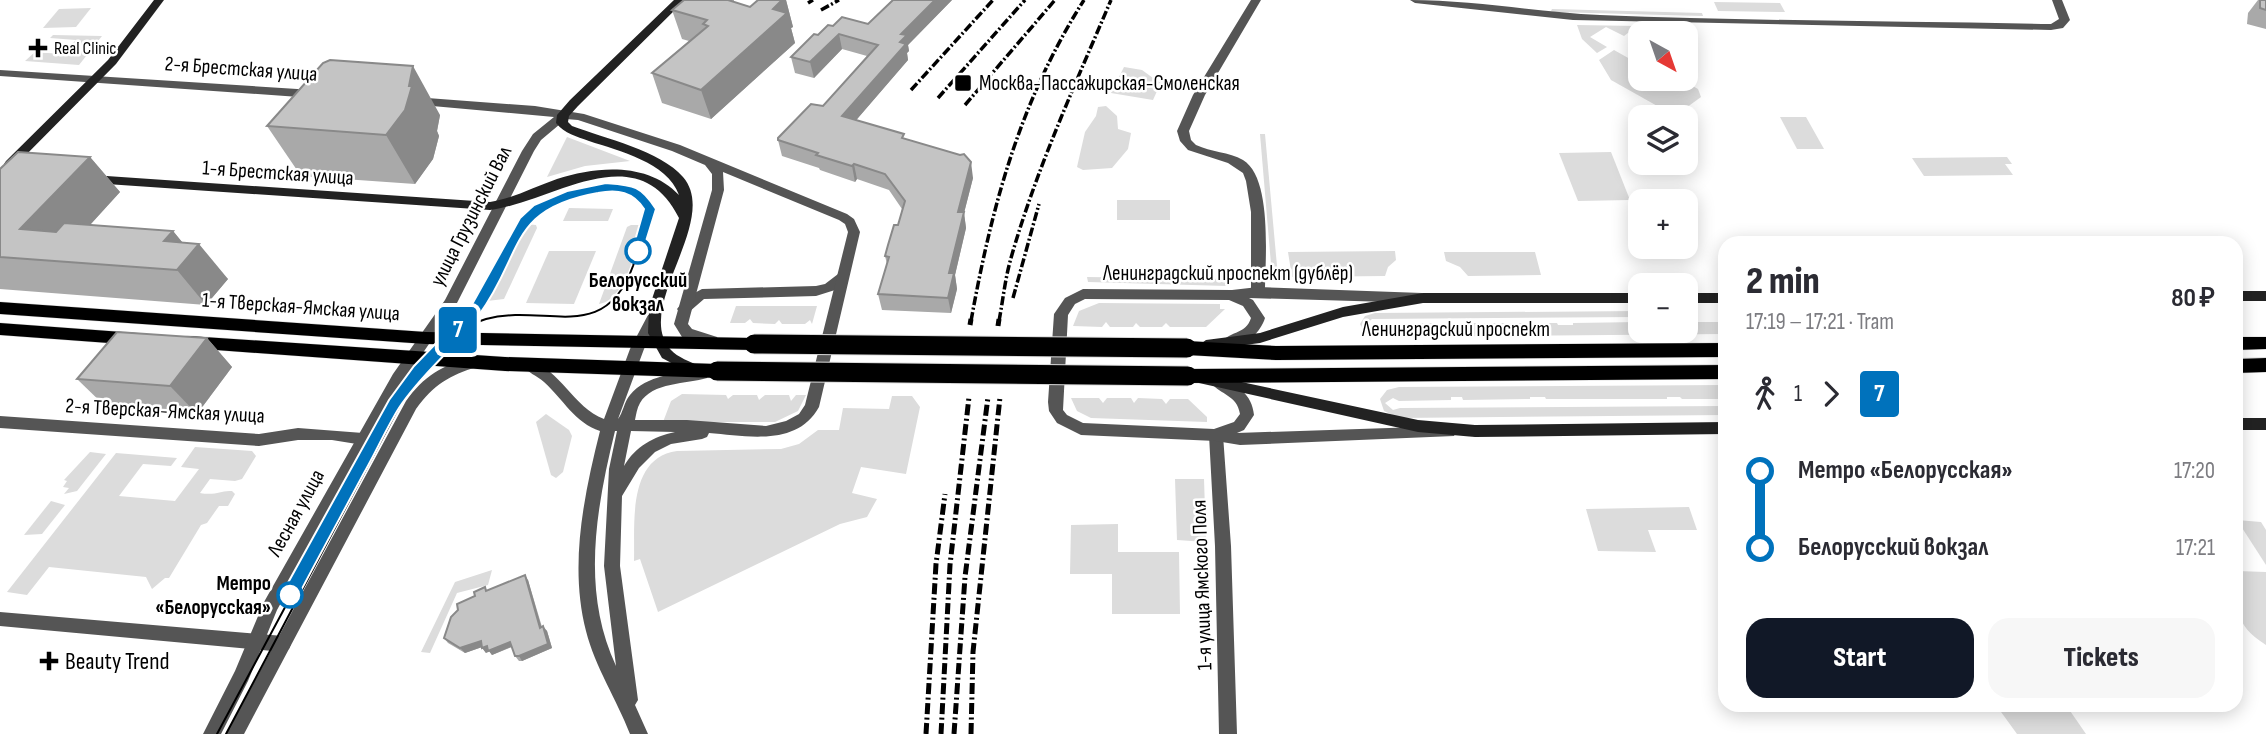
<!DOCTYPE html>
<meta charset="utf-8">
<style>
body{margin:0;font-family:"Sofia Sans Condensed",sans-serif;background:#f7f7f7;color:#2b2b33;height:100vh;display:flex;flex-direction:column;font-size:26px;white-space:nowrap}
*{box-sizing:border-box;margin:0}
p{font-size:23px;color:#7c7c81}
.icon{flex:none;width:38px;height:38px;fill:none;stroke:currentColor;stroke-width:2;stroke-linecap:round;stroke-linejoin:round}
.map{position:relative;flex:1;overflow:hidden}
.side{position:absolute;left:1718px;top:236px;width:525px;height:476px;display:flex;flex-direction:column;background:#fff;border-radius:21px;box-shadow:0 4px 18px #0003}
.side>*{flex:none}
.badge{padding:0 14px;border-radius:5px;font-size:24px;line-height:46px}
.needle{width:46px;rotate:140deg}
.fabs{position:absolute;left:1628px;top:21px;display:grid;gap:14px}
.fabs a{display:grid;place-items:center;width:70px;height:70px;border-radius:14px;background:#fff;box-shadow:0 4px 18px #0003;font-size:35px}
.map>.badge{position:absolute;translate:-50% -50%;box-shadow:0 0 0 4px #fff}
.legs{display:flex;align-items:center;gap:10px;height:77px;padding:0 28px;font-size:23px}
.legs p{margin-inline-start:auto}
.overview{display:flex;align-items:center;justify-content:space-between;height:119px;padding:0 28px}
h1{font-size:38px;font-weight:800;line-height:52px}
.action{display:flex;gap:14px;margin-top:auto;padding:14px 28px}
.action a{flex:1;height:80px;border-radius:21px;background:#111827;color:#fff;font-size:28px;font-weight:800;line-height:80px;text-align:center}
.action a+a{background:#f7f7f7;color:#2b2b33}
ul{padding:0 28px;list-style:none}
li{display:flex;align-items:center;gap:24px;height:77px;font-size:26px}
li i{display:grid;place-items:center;width:10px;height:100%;margin:0 9px;background:currentColor}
li i::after{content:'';width:18px;height:18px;margin:-9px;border:5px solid;border-radius:50%;background:#fff}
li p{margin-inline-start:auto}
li:first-child i{background:linear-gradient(#0000 50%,currentColor 0)}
li:last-child i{background:linear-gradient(currentColor 50%,#0000 0)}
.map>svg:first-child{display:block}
</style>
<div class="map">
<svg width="2266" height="734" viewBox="0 0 2266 734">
<rect width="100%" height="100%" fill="#fff"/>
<g fill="#dcdcdc">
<polygon points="1714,2 1780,3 1785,12 1718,11"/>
<polygon points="91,8 76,27 43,28 59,9"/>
<polygon points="1552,9 1702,13 1703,16 1554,12 1551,11"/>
<polygon points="1577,25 1637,26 1624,36 1606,27 1590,37 1607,47 1597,53 1582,39"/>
<polygon points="53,35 102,36 79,65 25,61 35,52 61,54 76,40 50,38"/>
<polygon points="1614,50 1630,59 1640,55 1640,79 1680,79 1698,89 1701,97 1679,113 1668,112 1611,80 1599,60"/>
<polygon points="1124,67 1142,70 1153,78 1162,80 1153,100 1111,93"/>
<polygon points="1106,106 1117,116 1118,129 1131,133 1128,149 1112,168 1083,170 1077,167 1085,132 1096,116 1098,107"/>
<polygon points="1780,117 1806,117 1824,149 1797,149"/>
<polygon points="1260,134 1265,134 1278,277 1272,276"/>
<polygon points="567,137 630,161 585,166 547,177"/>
<polygon points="1611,152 1630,200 1578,201 1559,153"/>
<polygon points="2007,157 2012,164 2005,164 2013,175 1924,176 1912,158"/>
<rect x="1117" y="200" width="53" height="20"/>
<polygon points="569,208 613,209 608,221 563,221"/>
<polygon points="525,224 536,225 537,228 504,299 487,301"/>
<path d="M631,225H644C636,247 625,301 599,304L627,227Z"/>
<polygon points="549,251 596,251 574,304 526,303"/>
<polygon points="1395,251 1396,260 1388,267 1385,276 1292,277 1288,252"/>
<polygon points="1444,252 1535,252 1541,275 1468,276 1460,267 1446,261"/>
<polygon points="1087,277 1227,279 1227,286 1088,282"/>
<polygon points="1099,303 1220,304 1220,309 1225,309 1206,327 1170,327 1166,323 1162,327 1140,327 1136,323 1133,327 1110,327 1106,322 1102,327 1073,326 1079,311"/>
<polygon points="736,306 817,306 812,324 810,320 805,324 782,324 779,320 775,324 753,323 750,319 745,323 730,323"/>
<polygon points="1640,311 1640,317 1372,319 1365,325 1374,331 1380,328 1381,324 1438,323 1439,326 1457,326 1456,323 1557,323 1558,325 1573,325 1573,323 1640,322 1640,331 1685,331 1688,322 1725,322 1725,334 1380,337 1364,332 1360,324 1365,316 1375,313"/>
<polygon points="1725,385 1725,399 1682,399 1680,397 1667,397 1667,399 1546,399 1545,397 1530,397 1530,399 1463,400 1462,397 1451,397 1451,400 1399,401 1393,398 1385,403 1393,410 1400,408 1725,406 1726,415 1399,418 1384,411 1380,399 1387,390 1399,387"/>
<polygon points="682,394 726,395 728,399 733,395 757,395 759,400 765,395 789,395 791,401 796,395 806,395 798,411 775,422 663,422 671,401"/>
<path d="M892,396H912L920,407L906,474L861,467L852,493L877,499L867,517L840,524L658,612L640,559L634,561C635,524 627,458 677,451L781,449L799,444L818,430H839L843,408L889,409Z"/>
<polygon points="1071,398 1099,398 1103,403 1107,398 1131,398 1134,403 1138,398 1162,399 1166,404 1170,399 1188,399 1207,417 1207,422 1091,418 1077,411"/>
<polygon points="546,414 569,430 572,436 563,472 556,478 551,475 536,422"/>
<path d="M195,447L252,451L256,456L242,479L235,481L210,479L200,493C217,496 220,490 232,491L235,494L228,506H219L207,523L201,525L169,578H165L152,589L146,577L49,567L27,595L7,592L116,453L177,458L171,466L143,464L119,496L175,501L199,469L181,467Z"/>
<polygon points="90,452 106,454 77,491 64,494 69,488 63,487 67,481 64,480"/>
<polygon points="1175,479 1204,479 1206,542 1177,540"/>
<polygon points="51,501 65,505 42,534 24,535"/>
<polygon points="1689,507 1697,530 1648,530 1656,552 1598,551 1586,509"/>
<polygon points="2237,520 2261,522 2266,530 2266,565"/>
<polygon points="1118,524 1118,552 1179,552 1180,614 1112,614 1112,574 1070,574 1071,525"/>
<polygon points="492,570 488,585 457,593 430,653 421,652 455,582"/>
<path d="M2237,571L2266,572V645C2233,624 2236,607 2237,571Z"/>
<polygon points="1996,705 2066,705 2086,734 2017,734"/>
</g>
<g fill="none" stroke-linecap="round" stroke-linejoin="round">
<defs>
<g id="primary">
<polygon points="0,302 426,332 754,338 760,339 763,344 760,349 754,350 426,344 0,314"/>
<polygon points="0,323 136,333 142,334 145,339 142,344 136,345 0,335"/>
<polygon points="189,336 505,357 717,364 723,366 726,371 723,376 717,378 505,371 189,348 183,347 180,342 183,337"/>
<polygon points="2236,337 2266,337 2266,349 2236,350"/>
<polygon points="1187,341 1276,346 1726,343 1726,357 1276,360 1187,355 1181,353 1178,348 1181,343"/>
<polygon points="2266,358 2266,372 2236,373 2236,359"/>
<polygon points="1726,365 1726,379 1188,383 1182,381 1179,376 1182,371 1188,369"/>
</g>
</defs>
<use href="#primary" stroke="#dbdbdb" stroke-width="1"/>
<g fill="#555" fill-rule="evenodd">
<path d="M1251,0H1261L1205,95L1189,131L1191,140L1196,145C1211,152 1229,152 1243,160C1273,178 1265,261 1265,292L1258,297L1251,292V212L1246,181L1243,173L1228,163L1188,150L1180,141L1177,131L1193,95Z"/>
<path d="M1410,0C1474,0 1536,12 1600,15C1750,21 1901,21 2051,24L2059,19L2052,0H2062L2070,20L2063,28L2051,30L1573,20L1415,3Z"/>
<polygon points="842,271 849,276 835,290 816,296 704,299 689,312 679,312 677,309 687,297 702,289 816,286 825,284"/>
<polygon points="0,416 259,434 298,428 363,433 368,435 370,439 368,443 363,445 332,440 298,440 259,446 0,428"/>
<polygon points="1216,429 1221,431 1223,435 1231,546 1237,734 1219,734 1215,546 1209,435 1211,431"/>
<polygon points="0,612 283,636 289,639 291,644 289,649 283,652 0,626"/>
</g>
<g fill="#555" fill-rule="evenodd">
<polygon points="0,70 313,90 319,94 313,98 0,76"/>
<path d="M414,97L535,106L584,114L680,145L847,214L854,219L860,232L819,407C797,447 747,436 709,433L707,437L702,439L671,444L655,452L639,468L622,496L620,566L638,700L635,705L648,734H630C617,700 595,667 586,631C569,565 584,495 600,431C575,423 563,399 544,382C537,376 527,372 522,365L524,361L529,360C561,370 573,407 604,419L630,349L648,315L653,314L660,319L644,349L618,419C623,413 624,402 630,395C646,375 678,373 702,369L707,370L709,374L707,378C687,384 652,382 640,403C637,408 636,415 635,420H687L766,426L786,421L799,414L805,405L848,232L845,224L839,220L723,172L724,190L688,324L692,329L717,337L719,341L712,346L682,337L674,324L712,190V174L705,165L672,151L578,120L566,119L541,140L534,151L457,303L403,382L277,610L248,681L221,734H203L235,671L264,602L393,374L445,300L522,151L533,134L554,117L410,104V98ZM615,431H617L609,469L604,566L616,666C581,591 596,509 615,431ZM631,431L675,432C653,437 636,446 624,466Z"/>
<path d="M1258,287L1422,293L1429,298L1422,303L1249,298L1253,300L1265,318C1260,334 1243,349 1225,345L1223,341C1231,331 1246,334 1251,318L1243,306L1229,300L1085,299L1075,304L1068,315L1063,410L1067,415L1083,423L1214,429L1234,422L1240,414C1237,395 1221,395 1211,383L1213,379L1218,378C1237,384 1252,394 1254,415L1244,430L1237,433L1449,426L1454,428L1456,432L1454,436L1240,445L1216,441L1081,435L1057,423L1049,411L1048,402L1054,314L1065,298L1083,289L1232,290Z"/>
<path d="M472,358L477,359L479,363L477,367C450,375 433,385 416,409L244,734H226L406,401C423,377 443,364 472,358Z"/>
</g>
<g fill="#222" fill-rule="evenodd">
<polygon points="154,0 164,0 116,64 14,167 6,167 4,164 6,161 108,60"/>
<path d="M674,0H685L578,106L569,116L568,122L572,126C604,138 661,151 683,177C721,221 632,308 671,350C677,357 691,362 699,366L701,370L699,374L694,375L662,358L648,333L649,308L679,218C637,134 553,202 490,210L92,183L86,179L92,175L490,202C514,198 534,187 557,179C597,166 648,162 679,195C667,162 619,151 589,141C576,136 565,134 556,123L557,115L570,100Z"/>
<rect x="2236" y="291" width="30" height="10"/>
<polygon points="1423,293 1640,293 1640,303 1423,303 1343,317 1260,343 1206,350 1199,345 1206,340 1260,333 1343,307"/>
<rect x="1685" y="293" width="41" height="10"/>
<polygon points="1204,374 1418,420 1475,425 1726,422 1726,434 1475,437 1418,432 1199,383 1197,379 1199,375"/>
<rect x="2236" y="418" width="30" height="12"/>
</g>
<use href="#primary" fill="#000" fill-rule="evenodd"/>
<path stroke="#000" stroke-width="2" d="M217,734L394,404C405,388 417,372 430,358C444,344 460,331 472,316C519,255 502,207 595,189C616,185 635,188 649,204C649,226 640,245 633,266C604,346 546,303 486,319C457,327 416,380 400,405L226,734"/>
<g stroke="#000" stroke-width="3.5" stroke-dasharray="9 2.5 2 2.5" stroke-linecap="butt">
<polyline points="808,3 813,0"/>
<polyline points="821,10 839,0"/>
<polyline points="911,90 993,0"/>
<polyline points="938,98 1025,0"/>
<polyline points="965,105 1055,0"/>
<polyline points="1013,298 1039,204"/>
<path d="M971,321C992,205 1020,101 1084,0"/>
<path d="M999,321C1003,300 1005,279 1011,258C1036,170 1075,85 1111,0"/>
</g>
<g stroke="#000" stroke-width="5" stroke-dasharray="11 3.5 2 3.5" stroke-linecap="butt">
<polyline points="970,325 971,319"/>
<polyline points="998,326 999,319"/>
<polyline points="926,734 936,564 945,494"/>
<polyline points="941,734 950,565 969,397"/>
<polyline points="954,734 965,577 988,397"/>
<polyline points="971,734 973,652 1000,397"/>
</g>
<defs>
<g id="primary-bridge">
<polyline points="754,344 1187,348"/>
<polyline points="717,371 1188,376"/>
</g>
</defs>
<use href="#primary-bridge" stroke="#dbdbdb" stroke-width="21" stroke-linecap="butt"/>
<use href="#primary-bridge" stroke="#000" stroke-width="19"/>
</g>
<g fill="#a9a9a9">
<polygon points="684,0 734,0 734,2 750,7 758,0 786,0 793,27 791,28 795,43 711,119 662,103 652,73 689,41 682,39 672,10"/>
<polygon points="893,0 952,0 908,45 909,51 907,53 908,60 856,120 905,139 973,178 964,213 966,228 955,275 957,289 951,313 882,310 878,294 887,264 885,256 898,225 902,209 889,190 857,179 855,182 820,170 819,168 782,156 778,140 823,106 867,56 842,49 814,78 795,73 791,57 818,35 833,26 868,24"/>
<polygon points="2258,0 2266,0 2266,29 2247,24 2248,13"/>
<polygon points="440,115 437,131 439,136 433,159 415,184 301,176 267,126"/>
<polygon points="90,157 120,192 90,225 173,231 182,242 228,279 206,305 0,289 0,169"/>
<polygon points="207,338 232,367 197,414 107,408 77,379"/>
<polygon points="528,580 542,627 547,631 552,648 522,661 519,661 515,656 512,647 492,655 489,651 486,653 482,647 465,653 448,643 444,638 458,610 488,590"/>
</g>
<g fill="#898989">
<polygon points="782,0 786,0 793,27 791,28 795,43 711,119 701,90 773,9"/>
<polygon points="935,0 952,0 908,45 909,51 907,53 908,60 846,132 842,116 900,42 901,34"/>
<polygon points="839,34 842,49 814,78 810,62"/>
<polygon points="413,66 440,115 437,131 439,136 433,159 415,184 386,135 409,86"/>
<polygon points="90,157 120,192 57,261 20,229"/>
<polygon points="971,162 973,178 964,213 966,228 955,275 957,289 951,313 948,298 949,273 958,212"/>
<polygon points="854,164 857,179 855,182 852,166"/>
<polygon points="173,231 191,253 199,244 228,279 206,305 177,270 164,241"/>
<polygon points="207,338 232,367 197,414 170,386"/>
<polygon points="525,575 528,580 543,633 540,628"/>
<polygon points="543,626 547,631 552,648 522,661 519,656"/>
<polygon points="481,641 485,646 465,653 460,648"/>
<polygon points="510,642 513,646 492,655 489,651 486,653 482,648 487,646"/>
</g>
<g fill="#c4c4c4" stroke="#898989" stroke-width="2">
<polygon points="684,0 728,0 750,7 758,0 782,0 773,9 787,13 701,90 652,73 708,26 703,24 707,20 672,10"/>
<polygon points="893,0 935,0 901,34 907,35 900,42 906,44 842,116 904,134 902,138 960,155 964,154 971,162 958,212 964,212 949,273 954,273 948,298 878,294 889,257 885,256 888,245 894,225 898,225 905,201 885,174 854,164 852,166 816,155 818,153 778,140 778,138 811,104 823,106 878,45 839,34 810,62 791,57 814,34 818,35 828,25 833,26 842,17 868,24"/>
<polygon points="2260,0 2266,0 2266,10 2260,8"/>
<polygon points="330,60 413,66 409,86 412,86 405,110 386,135 267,126 323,63"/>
<polygon points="18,152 90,157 20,229 56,232 64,223 173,231 164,241 199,244 177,270 0,257 0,169"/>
<polygon points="117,332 207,338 170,386 77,379"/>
<polygon points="525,575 540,628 543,626 548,644 519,656 515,656 510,642 488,651 487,646 482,648 481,641 460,648 444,638 451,617 458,610 457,604 475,596 474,592 485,587 486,591"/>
</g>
<path fill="#0072bc" stroke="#fff" stroke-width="2" d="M606,183C633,185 641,185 656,209L642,254L638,255L632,251L644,209C633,192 618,189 598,193C507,209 524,254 479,315C455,348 422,373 399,408C386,429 376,452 364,473C341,516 318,558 296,600H284L282,595L284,590L389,400L414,366L470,308L520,218L534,205L567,191Z"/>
<g fill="#000" stroke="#fff" stroke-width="2.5">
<path d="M34.5 37.5h7v7h7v7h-7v7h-7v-7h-7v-7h7z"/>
<rect x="954" y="74" width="18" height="18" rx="3.5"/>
<path d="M45.5 650.5h7v7h7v7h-7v7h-7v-7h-7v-7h7z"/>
</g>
<g fill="#fff" stroke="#0072bc" stroke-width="3.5">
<circle cx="638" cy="251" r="12"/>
<circle cx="290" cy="595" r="12"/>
</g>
<g text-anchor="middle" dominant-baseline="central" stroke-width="5" stroke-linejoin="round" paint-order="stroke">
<g font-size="18" fill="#000" stroke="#fff" text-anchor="start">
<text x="54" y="48">Real Clinic</text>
</g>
<g font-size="21" fill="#000" stroke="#fff">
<text transform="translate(241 69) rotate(4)">2-я Брестская улица</text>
<text transform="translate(278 173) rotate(4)">1-я Брестская улица</text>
<text transform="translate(471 216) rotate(-63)">улица Грузинский Вал</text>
<text x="1228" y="273">Ленинградский проспект (дублёр)</text>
<text transform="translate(301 307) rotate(4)">1-я Тверская-Ямская улица</text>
<text x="1456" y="329">Ленинградский проспект</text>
<text transform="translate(165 411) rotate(3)">2-я Тверская-Ямская улица</text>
<text transform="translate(296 513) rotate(-61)">Лесная улица</text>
<text transform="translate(1202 585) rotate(-92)">1-я улица Ямского Поля</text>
</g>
<g font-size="21" fill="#000" stroke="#fff" text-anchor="start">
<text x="979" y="83">Москва-Пассажирская-Смоленская</text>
</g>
<g font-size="21" font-weight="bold" fill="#000" stroke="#fff">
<text x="638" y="280">Белорусский<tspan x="638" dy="24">вокзал</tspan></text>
<text x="271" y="583" text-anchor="end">Метро<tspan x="271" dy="24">«Белорусская»</tspan></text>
</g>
<g font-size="24" fill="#000" stroke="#fff" text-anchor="start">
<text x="65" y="661">Beauty Trend</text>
</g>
</g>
</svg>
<div class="fabs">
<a><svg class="needle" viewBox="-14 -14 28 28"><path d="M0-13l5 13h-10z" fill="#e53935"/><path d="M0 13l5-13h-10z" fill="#7c7c81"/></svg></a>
<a><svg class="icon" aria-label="layers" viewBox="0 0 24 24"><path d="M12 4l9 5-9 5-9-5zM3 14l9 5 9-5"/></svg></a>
<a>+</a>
<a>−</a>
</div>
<b class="badge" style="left:458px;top:330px;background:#0072bc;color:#fff">7</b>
<section class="side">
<div class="overview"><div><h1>2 min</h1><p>17:19 – 17:21 · Tram</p></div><b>80 ₽</b></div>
<div class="legs"><svg class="icon" aria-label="walk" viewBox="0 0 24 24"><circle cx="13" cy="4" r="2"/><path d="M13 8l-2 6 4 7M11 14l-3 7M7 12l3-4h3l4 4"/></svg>1<svg class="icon" aria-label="forward" viewBox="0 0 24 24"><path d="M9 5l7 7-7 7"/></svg><b class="badge" style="background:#0072bc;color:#fff">7</b></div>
<ul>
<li><i style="color:#0072bc"></i><b>Метро «Белорусская»</b><p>17:20</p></li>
<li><i style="color:#0072bc"></i><b>Белорусский вокзал</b><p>17:21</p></li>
</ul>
<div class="action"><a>Start</a><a>Tickets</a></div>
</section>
</div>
